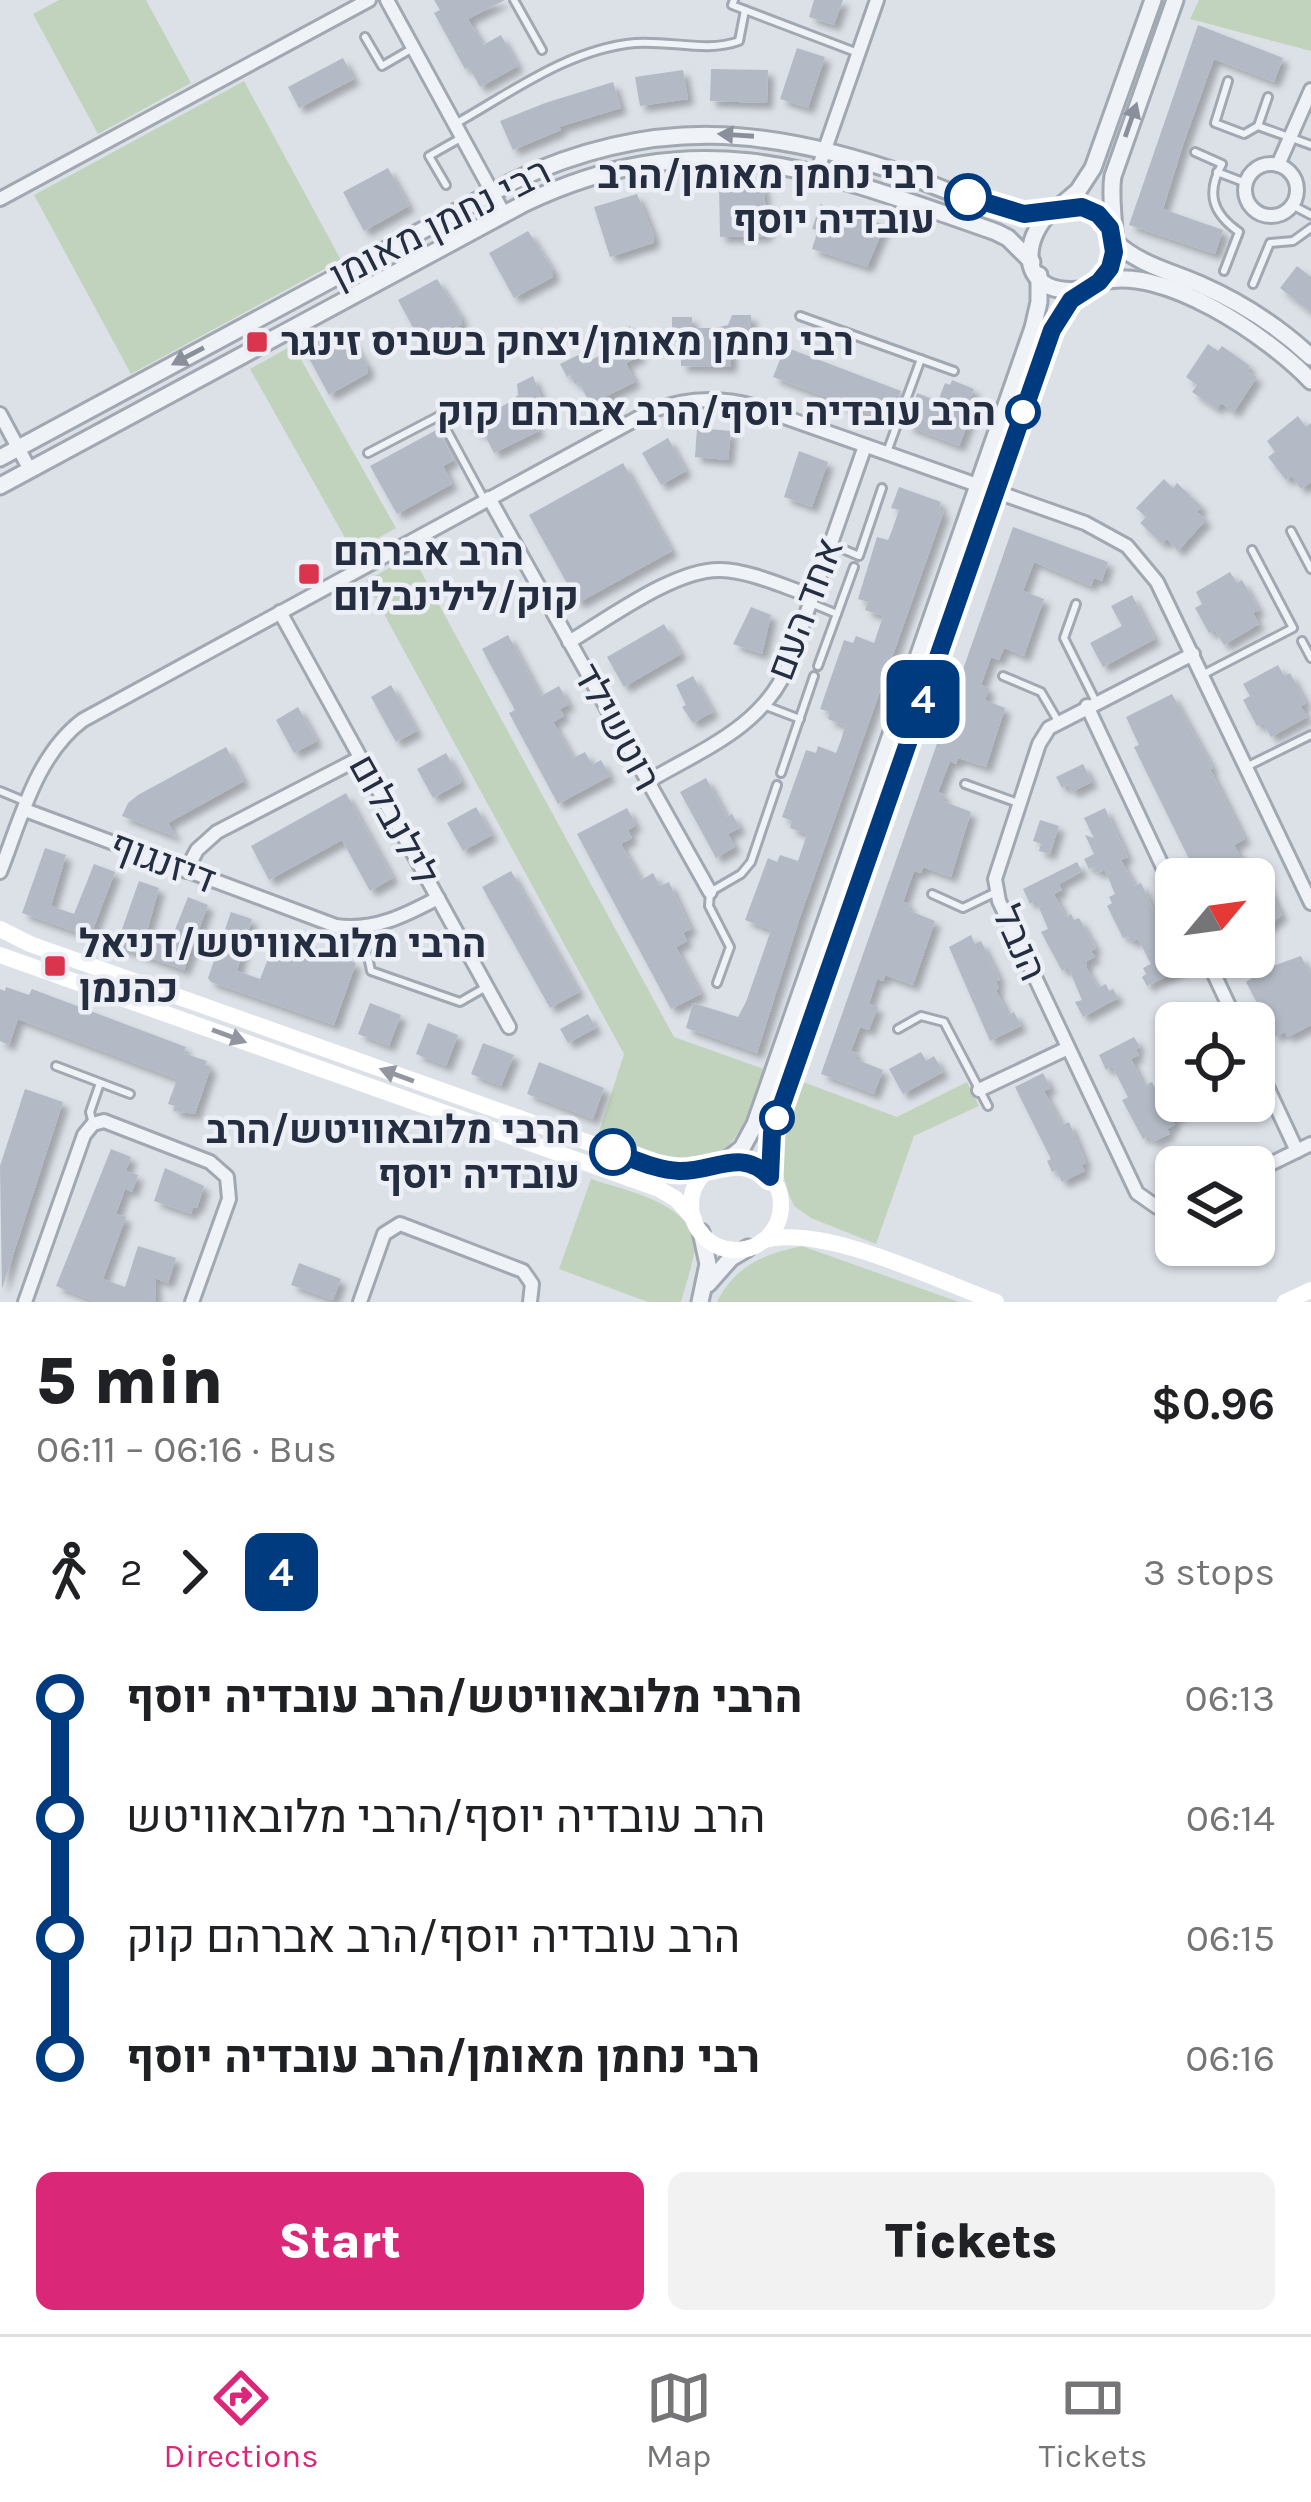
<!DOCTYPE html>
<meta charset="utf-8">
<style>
body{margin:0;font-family:Karla,Heebo,sans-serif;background:#f2f2f2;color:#202124;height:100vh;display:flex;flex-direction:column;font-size:45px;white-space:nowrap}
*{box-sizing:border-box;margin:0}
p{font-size:39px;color:#757577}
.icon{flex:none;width:66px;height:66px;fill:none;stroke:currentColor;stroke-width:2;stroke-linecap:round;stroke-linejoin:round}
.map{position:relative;height:1302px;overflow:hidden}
.details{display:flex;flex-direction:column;background:#fff;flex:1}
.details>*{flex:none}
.badge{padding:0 24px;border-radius:18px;font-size:42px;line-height:78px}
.needle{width:78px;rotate:61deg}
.tools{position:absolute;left:1155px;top:858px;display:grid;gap:24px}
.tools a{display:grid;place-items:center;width:120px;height:120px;border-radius:18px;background:#fff;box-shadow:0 3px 9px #0004;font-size:60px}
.map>.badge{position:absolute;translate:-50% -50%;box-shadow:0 0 0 6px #fff}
.legs{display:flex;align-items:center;gap:18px;height:132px;padding:0 36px;font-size:39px}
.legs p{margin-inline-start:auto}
.headline{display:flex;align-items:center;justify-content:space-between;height:204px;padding:0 36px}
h1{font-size:66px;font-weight:800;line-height:90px}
.button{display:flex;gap:24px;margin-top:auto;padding:24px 36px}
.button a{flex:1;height:138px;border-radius:18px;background:#db2777;color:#fff;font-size:48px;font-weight:800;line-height:138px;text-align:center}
.button a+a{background:#f2f2f2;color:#202124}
ul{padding:0 36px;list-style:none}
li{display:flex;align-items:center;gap:42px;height:120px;font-size:45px}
li i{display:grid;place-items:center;width:18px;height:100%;margin:0 15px;background:currentColor}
li i::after{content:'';width:30px;height:30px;margin:-15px;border:9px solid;border-radius:50%;background:#fff}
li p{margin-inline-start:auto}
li:first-child i{background:linear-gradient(#0000 50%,currentColor 0)}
li:last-child i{background:linear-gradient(currentColor 50%,#0000 0)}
.tabs{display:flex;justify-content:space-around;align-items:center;height:168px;border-top:3px solid #e0e0e0;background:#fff;font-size:33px;color:#757577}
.tabs a{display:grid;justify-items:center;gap:6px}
.tabs .active{color:#db2777}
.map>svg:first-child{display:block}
</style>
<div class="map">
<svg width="1311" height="1302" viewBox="0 0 1311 1302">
<defs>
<filter id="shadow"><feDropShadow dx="6" dy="6" stdDeviation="3" flood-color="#0004"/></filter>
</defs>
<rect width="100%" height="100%" fill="#dce1e8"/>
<g fill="#c2d3bd">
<polygon points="59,0 146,0 191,83 98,134 33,14"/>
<polygon points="1199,0 1311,0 1311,51 1190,19"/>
<polygon points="244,81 341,260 131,374 34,195"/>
<polygon points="293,345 396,528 353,552 250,369"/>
<path d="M412,555L674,1037L764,1069C750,1114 731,1178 668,1162C645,1156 621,1142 599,1132L624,1054L366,581Z"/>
<polygon points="803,1082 897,1117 967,1082 979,1106 914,1136 876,1244 811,1218 794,1206 789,1195 778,1156"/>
<path d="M591,1179C626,1191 701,1204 694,1254C691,1270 685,1287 681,1302H648L559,1269Z"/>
<path d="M802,1246L959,1302H717C735,1266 763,1254 802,1246Z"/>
</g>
<g fill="#b3bac5" filter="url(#shadow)">
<polygon points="434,0 505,0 468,19 483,45 501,35 518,66 480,87 469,67 465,69 434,13 440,10"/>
<polygon points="814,0 843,0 834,25 809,17"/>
<polygon points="1198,25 1283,58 1274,82 1214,59 1184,142 1163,209 1223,230 1215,254 1129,225"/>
<polygon points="797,48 825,57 808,108 780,99"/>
<polygon points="343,58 354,79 299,108 288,87"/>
<polygon points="711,69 768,70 767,103 710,101"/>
<polygon points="683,70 688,99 640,106 635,77"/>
<polygon points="613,82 621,108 559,127 561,130 513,150 500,121 545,103"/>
<polygon points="388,168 409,206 364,231 343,192"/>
<polygon points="719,184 763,184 768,229 765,236 720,237"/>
<polygon points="637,194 654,236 653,243 610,257 594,207"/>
<polygon points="820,204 885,225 867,267 812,249 818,230 812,229"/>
<polygon points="528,231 553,270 553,277 514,298 489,253"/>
<polygon points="1297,266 1311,277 1311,313 1280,288"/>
<polygon points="437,279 461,317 462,324 423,346 398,300"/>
<polygon points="732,315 751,315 751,336 747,335 747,346 731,346 731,367 681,366 681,342 675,342 676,332 672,332 672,317 692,317 692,328 714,328 728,325"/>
<polygon points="630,326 640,356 626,363 635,382 590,404 579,382 575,384 570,375 567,377 560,364 578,355 583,364 603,354 614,345 613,334"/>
<polygon points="343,327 368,366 368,373 329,395 304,349"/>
<polygon points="1208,344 1218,351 1222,346 1250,366 1247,371 1257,377 1234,412 1221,403 1217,409 1192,392 1197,385 1186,377"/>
<polygon points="785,347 901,391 894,411 889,409 885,420 773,377"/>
<polygon points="533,376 544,405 530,412 539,431 494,453 483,431 478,434 474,425 470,426 464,413 482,404 487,414 508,403 518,395 517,384"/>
<polygon points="952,380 974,389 964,416 970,418 959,446 907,426 917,393 938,401 945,383 950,385"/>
<polygon points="1298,416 1306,427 1311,423 1311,482 1301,489 1292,476 1286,480 1268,457 1275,452 1267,441"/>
<polygon points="697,428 731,431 728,460 695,457"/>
<polygon points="438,429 454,460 443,466 452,484 397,514 370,466"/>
<polygon points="668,438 686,471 661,485 642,453"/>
<polygon points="799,451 828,462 812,507 784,497"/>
<polygon points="623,463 672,551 578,603 529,515"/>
<polygon points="1164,479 1173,488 1177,483 1202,507 1197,512 1206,520 1178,551 1167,539 1162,544 1140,523 1146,517 1136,508"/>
<polygon points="899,487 941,502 939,509 944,511 801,914 757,1053 686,1028 693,1003 738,1017 746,1002 771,930 745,920 768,858 777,862 780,855 798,861 807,834 790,828 792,821 782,817 806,750 816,753 818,746 836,753 841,740 845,726 828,719 830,712 820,709 844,640 853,643 856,636 874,643 883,616 865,610 868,602 858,599 877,537 888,540 891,533 899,510 891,508"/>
<polygon points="1013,527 1108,562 1102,581 1094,578 1091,586 1034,562 1023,591 1044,599 1024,656 1004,648 999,660 991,657 981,685 989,688 985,700 1005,708 986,767 958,758 956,764 950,761 938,792 945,795 943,801 971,812 951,877 923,867 921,873 914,871 903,902 910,904 908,910 935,921 913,985 885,975 883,981 877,979 869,1004 878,1007 869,1030 860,1027 851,1051 858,1053 855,1059 883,1070 874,1094 821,1074"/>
<polygon points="1230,572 1237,583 1242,580 1259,610 1253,613 1259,624 1224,645 1215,630 1209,633 1195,608 1202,604 1196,592"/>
<polygon points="1132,595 1155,639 1103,667 1090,643 1122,626 1111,606"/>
<polygon points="751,607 771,615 762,654 733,644"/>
<polygon points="664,624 681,654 624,687 607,657"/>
<polygon points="508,635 541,696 559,686 569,704 560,709 564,716 553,722 573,758 585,752 592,765 601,760 610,776 558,804 509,713 515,710 482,649"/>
<polygon points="1278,665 1284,676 1290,673 1306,703 1301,706 1307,717 1271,737 1263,723 1257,726 1243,700 1250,696 1243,684"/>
<polygon points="693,676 713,712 693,723 682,707 686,705 676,685"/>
<polygon points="391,685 417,731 396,742 371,697"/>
<polygon points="1172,694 1213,768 1210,769 1245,839 1234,845 1245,865 1255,860 1282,915 1262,931 1254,915 1254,879 1210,879 1200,861 1192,865 1134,747 1139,745 1126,717"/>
<polygon points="298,707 317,741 294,753 276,720"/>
<polygon points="226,747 244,781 168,823 176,837 122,816 128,803 138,795"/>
<polygon points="446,753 462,782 433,798 417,769"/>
<polygon points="1083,764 1092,782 1072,792 1068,785 1062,788 1056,777"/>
<polygon points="706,778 727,817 732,814 740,828 728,834 735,847 716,858 680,792"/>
<polygon points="346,793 393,878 370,891 342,840 269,880 251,846"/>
<polygon points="476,807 492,835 463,851 447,823"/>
<polygon points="627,808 636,825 628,830 632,838 621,844 641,880 653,873 660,886 669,882 691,929 683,933 687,941 676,947 701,994 671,1009 577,834"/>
<polygon points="1105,808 1128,857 1121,860 1135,886 1141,883 1148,898 1161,926 1155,928 1169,958 1175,954 1182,969 1147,986 1142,977 1146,974 1143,968 1151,964 1138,939 1130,942 1128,936 1123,938 1107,906 1112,903 1109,897 1115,894 1105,870 1097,873 1094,867 1089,869 1084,859 1094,854 1085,835 1094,838 1084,818"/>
<polygon points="1040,820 1059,826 1050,854 1039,851 1041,844 1033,841"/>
<polygon points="45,848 66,855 51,906 74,914 94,864 115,872 90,937 22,913"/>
<polygon points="1077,862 1082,871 1059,884 1062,890 1054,894 1066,917 1071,914 1074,920 1079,918 1096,948 1091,951 1095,957 1087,961 1086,967 1098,988 1106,984 1109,991 1113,989 1118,998 1083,1017 1075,1002 1082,1000 1068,967 1062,971 1041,932 1048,929 1036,900 1030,904 1023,889"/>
<polygon points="511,871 579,992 550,1008 482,887"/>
<polygon points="139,881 159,888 145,939 168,947 188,897 208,905 184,970 116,946"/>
<polygon points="231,912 252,919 237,971 260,979 280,929 301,937 299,942 356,963 334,1025 211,982 208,978"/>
<polygon points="971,935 975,944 981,941 1000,980 996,981 999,988 996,990 1008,1015 1014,1012 1021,1026 990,1041 949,947"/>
<polygon points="1301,956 1311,976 1311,1025 1288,1037 1285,1032 1275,1037 1246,982 1267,968"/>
<polygon points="6,987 29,995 32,989 186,1047 183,1053 207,1061 205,1065 211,1067 195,1114 173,1111 175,1106 168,1104 177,1079 76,1041 18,1019 9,1045 0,1041 0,989 5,991"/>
<polygon points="370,1003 401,1015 389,1046 358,1034"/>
<polygon points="1201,1006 1208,1023 1164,1023"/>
<polygon points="588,1014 596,1028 568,1043 560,1029"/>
<polygon points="428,1023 458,1035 446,1066 416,1054"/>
<polygon points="1134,1037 1140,1047 1135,1049 1139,1055 1131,1059 1144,1086 1152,1082 1155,1088 1160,1086 1169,1108 1183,1101 1191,1101 1194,1106 1172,1119 1175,1125 1167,1129 1170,1134 1152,1142 1149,1136 1143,1139 1122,1100 1128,1097 1112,1066 1106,1070 1099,1055"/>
<polygon points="483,1043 514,1055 501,1086 471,1074"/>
<polygon points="921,1052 926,1061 934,1056 943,1072 903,1094 889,1069"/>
<polygon points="539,1062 604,1088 593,1119 527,1094"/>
<polygon points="1043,1073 1051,1088 1044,1091 1062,1125 1069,1122 1086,1163 1081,1165 1085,1171 1062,1182 1056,1170 1052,1172 1047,1161 1051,1159 1015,1087"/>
<polygon points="25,1089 63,1102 2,1289 0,1166"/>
<polygon points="111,1149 131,1157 126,1171 138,1175 132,1192 125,1189 116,1214 126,1217 103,1279 125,1287 138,1246 176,1258 168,1283 155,1278 156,1302 96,1302 56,1286"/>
<polygon points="165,1168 204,1186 197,1208 193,1207 191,1214 154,1201"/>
<polygon points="299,1263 341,1279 333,1300 291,1285"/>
</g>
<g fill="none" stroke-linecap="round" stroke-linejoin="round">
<defs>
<g id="service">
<polyline points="514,0 542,50"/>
<polyline points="734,0 732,5 858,53"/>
<polyline points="365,37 382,66 413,48"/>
<polyline points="1228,81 1215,123 1244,134 1258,126 1311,145"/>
<path d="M455,124C512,92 569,49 635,43C669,40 707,53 739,41L745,10"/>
<polyline points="1258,126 1268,97"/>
<path d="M1195,152L1222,164C1206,193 1212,213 1239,232L1224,271"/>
<polyline points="1217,172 1246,183"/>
<polyline points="446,185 429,156 459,139"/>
<polyline points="1292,205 1311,215"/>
<polyline points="1253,284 1270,243 1293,241 1311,228"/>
<polyline points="800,316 954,371"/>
<polyline points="887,452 921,359"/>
<polyline points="368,453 439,416 485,501"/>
<polyline points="1291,531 1311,569"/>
<polyline points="831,544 859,556 882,488"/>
<polyline points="813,604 837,614"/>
<polyline points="1076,604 1064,638 1096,702"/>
<polyline points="1302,641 1311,658"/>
<polyline points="818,666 854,567"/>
<polyline points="1204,674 1293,628 1252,550"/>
<polyline points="1003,676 1041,692 1058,721"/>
<polyline points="766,706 800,719"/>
<polyline points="1246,767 1311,735"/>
<polyline points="781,773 814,676"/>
<polyline points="965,784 1018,803"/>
<polyline points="0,791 24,801"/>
<polyline points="932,894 963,908 994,893"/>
<polyline points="362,928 371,971 460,1002 486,987"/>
<polyline points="717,983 730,947 709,906 710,892 741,874 751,862 777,785"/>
<polyline points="898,1029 921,1016 944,1022 988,1106"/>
<polyline points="56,1066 130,1094"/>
<polyline points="93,1124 90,1112 100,1083"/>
</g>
<g id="minor">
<polyline points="387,0 504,214"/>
<circle cx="1271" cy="190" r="26"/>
<polyline points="1278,165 1311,90"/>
<polyline points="817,172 877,0"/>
<polyline points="0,199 369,0"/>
<polyline points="0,414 30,470"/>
<polyline points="489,498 710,892"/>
<polyline points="280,612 509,1027"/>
<path d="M569,642C608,619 676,568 721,570C751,571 784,587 812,596"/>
<polyline points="1087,706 1176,895"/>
<path d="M647,782C701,750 763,727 788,666L865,446"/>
<path d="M25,810L336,926C374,931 404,916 438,898"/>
<polyline points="186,871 197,850 217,832 360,758"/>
<path d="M0,872C21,819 36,755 83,720L649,412C684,398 717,396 753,406L1085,523L1127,546L1157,582L1311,903"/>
<polyline points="1206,957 1237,1023"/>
<polyline points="1254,1059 1297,1151"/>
<polyline points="979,1090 1068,1048"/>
<polyline points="1254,1172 1311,1144"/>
<polyline points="1176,1207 1157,1207 1137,1193 999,901 995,879 1039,744 1049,728 1193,654"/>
<polyline points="25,1302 84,1135 93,1124 104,1121 210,1162 227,1177 229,1199 192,1302"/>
<polyline points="360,1302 384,1234 400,1224 523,1271 532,1284 530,1302"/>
</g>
<g id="tertiary">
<polyline points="1058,208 1078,191 1093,168 1153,0"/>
<path d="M1114,241C1138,264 1169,271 1199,284C1240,302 1278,326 1311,357"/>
<path d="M1099,282C1162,263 1269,337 1311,381"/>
<path d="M1081,290C975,300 1059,140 1111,231"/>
<path d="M0,458L514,181C652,116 768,126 909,176C954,192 1004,219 1051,211"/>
<path d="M0,486L525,203C702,119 824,172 996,232L1008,238L1032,262"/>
<polyline points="727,1160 742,1148 755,1124 1033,328 1039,302 1039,275"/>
<path d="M770,1177L772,1133L1052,330C1059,316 1067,302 1080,292C1091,285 1102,282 1109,269C1121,247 1108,204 1113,176L1175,0"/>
<polyline points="708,1284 731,1258 748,1248"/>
<polyline points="700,1302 708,1264 701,1232"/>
</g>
</defs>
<use href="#service" stroke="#a1a8b2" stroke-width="12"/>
<use href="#minor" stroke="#a1a8b2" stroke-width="18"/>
<use href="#tertiary" stroke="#a1a8b2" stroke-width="21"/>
<use href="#service" stroke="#eff2f6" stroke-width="6"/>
<use href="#minor" stroke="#eff2f6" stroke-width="12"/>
<use href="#tertiary" stroke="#eff2f6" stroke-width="15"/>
<g stroke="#fff" stroke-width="16">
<polyline points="0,929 30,944 657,1167 708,1169"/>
<polyline points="0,955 659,1189 676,1199 694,1219"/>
<circle cx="736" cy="1205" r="45"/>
<path d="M762,1241C820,1222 938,1281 996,1302"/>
<polyline points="1285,1302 1311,1290"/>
</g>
</g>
<defs><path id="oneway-solid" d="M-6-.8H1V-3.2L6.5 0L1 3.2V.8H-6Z" transform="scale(3)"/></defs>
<g fill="#8a909b">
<use href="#oneway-solid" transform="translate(1131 120) rotate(-71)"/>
<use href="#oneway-solid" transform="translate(736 135) rotate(-176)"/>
<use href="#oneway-solid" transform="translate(188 356) rotate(152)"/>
</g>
<g fill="#9296a0">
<use href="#oneway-solid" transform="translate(229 1036) rotate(20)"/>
<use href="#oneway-solid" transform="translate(397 1075) rotate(-160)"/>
</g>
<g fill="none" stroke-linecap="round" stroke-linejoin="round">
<defs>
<path id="line-1" d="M613,1152C634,1159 656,1170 679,1171C715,1172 740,1147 770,1177L772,1133L1052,330L1071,300L1099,282L1110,268L1114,252L1110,228L1098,214L1082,207L1024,214L968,197"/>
</defs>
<use href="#line-1" stroke="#fff" stroke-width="27"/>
<use href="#line-1" stroke="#003b80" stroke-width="18"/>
</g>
<g fill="#fff" stroke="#003b80" stroke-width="6">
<circle cx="968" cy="197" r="21"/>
<circle cx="1023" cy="412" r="15"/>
<circle cx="777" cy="1118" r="15"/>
<circle cx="613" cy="1152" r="21"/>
</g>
<g fill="#da354c" stroke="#ecf0f6" stroke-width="4.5">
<rect x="245" y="330" width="24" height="24" rx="6"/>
<rect x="297" y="562" width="24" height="24" rx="6"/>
<rect x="43" y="954" width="24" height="24" rx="6"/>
</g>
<g text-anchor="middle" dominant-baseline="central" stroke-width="9" stroke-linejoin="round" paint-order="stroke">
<g font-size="39" font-weight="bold" fill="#252e40" stroke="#ecf0f6" text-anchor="end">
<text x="935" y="175">רבי נחמן מאומן/הרב<tspan x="935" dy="45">עובדיה יוסף</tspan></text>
<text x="996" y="412">הרב עובדיה יוסף/הרב אברהם קוק</text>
<text x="580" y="1130">הרבי מלובאוויטש/הרב<tspan x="580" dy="45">עובדיה יוסף</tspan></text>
</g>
<g font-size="39" fill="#252e40" stroke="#ecf0f6">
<text transform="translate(440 223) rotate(-27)">רבי נחמן מאומן</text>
<text transform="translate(805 609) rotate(-69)">אחד העם</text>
<text transform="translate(617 727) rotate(61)">רוטשילד</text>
<text transform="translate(394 820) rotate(61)">לילנבלום</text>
<text transform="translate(163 862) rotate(21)">דיזנגוף</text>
<text transform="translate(1020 943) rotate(66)">הנבל</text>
</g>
<g font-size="39" font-weight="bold" fill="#252e40" stroke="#ecf0f6" text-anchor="start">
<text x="281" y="342">רבי נחמן מאומן/יצחק בשביס זינגר</text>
<text x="333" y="552">הרב אברהם<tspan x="333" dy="45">קוק/לילינבלום</tspan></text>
<text x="79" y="944">הרבי מלובאוויטש/דניאל<tspan x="79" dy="45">כהנמן</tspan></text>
</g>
</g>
</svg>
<div class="tools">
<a><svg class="needle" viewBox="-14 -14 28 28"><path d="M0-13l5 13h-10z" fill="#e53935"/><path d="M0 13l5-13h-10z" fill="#757577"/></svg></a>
<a><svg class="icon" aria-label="locate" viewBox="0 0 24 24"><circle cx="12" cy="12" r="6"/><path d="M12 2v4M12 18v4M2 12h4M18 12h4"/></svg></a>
<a><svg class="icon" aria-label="layers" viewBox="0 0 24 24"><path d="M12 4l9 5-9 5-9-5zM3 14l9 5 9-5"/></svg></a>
</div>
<b class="badge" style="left:923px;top:699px;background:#003b80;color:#fff">4</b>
</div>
<section class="details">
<div class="headline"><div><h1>5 min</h1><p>06:11 – 06:16 · Bus</p></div><b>$0.96</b></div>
<div class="legs"><svg class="icon" aria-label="walk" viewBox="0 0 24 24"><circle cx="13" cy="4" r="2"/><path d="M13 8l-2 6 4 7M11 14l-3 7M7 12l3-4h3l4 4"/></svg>2<svg class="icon" aria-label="forward" viewBox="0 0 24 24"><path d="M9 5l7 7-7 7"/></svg><b class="badge" style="background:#003b80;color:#fff">4</b><p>3 stops</p></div>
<ul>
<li><i style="color:#003b80"></i><b>הרבי מלובאוויטש/הרב עובדיה יוסף</b><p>06:13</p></li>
<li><i style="color:#003b80"></i><span>הרב עובדיה יוסף/הרבי מלובאוויטש</span><p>06:14</p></li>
<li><i style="color:#003b80"></i><span>הרב עובדיה יוסף/הרב אברהם קוק</span><p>06:15</p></li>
<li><i style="color:#003b80"></i><b>רבי נחמן מאומן/הרב עובדיה יוסף</b><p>06:16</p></li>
</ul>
<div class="button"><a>Start</a><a>Tickets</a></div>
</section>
<nav class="tabs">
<a class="active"><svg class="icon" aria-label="directions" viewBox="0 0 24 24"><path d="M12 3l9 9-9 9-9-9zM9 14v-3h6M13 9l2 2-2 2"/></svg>Directions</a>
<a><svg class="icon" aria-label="map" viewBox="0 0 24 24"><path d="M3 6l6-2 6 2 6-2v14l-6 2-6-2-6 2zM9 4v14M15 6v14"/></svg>Map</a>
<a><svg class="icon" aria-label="tickets" viewBox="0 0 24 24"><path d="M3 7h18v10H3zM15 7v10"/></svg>Tickets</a>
</nav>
